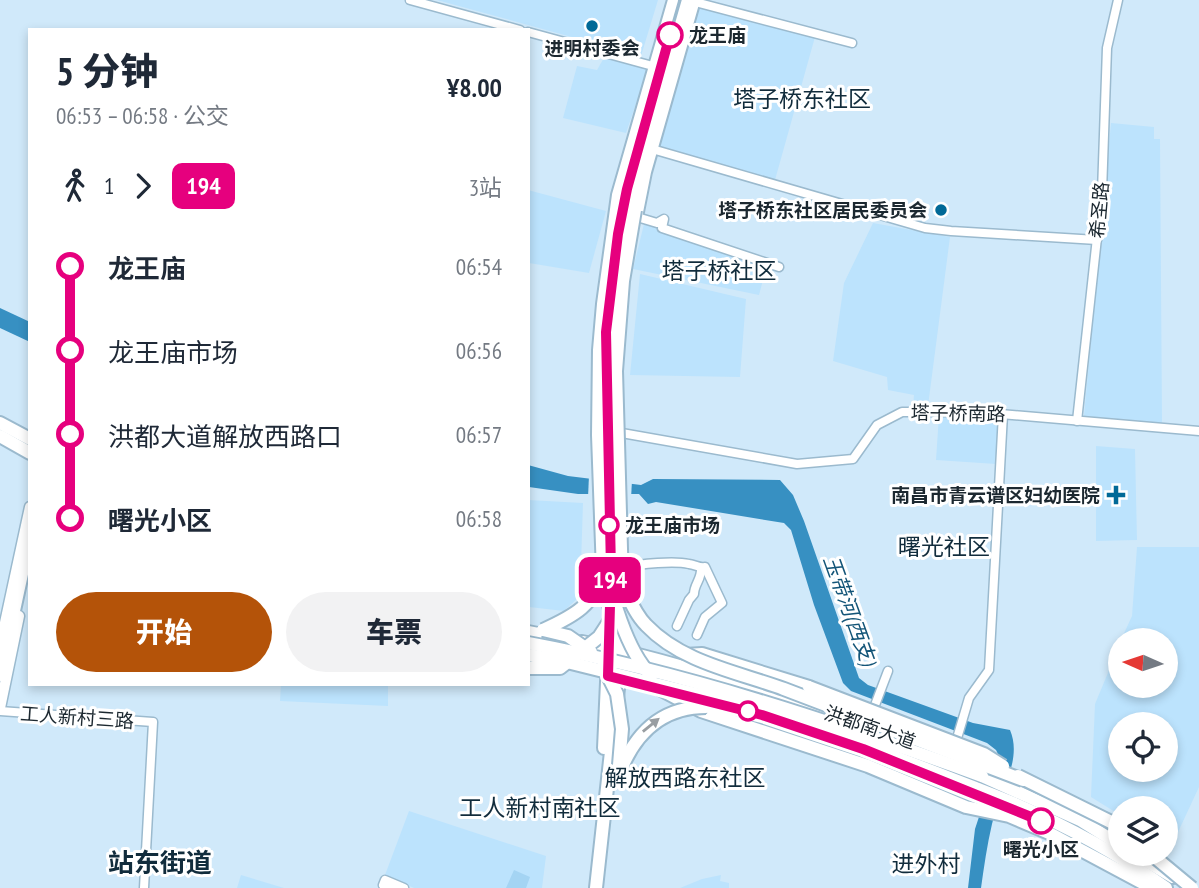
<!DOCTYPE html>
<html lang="zh">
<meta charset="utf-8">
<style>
body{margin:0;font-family:"PT Sans Narrow","Noto Sans SC",sans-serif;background:#f2f2f3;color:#1f2937;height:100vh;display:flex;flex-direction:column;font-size:26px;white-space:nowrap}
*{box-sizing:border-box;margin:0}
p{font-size:23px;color:#747a83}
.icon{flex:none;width:38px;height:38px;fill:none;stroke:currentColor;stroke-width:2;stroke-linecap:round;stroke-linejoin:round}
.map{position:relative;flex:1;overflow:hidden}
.details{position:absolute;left:28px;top:28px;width:502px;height:658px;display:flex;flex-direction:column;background:#fff;border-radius:0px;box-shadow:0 4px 10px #0003}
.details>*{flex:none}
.badge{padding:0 14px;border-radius:10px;font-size:24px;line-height:46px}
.needle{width:46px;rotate:273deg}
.buttons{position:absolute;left:1108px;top:628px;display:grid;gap:14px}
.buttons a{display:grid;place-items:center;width:70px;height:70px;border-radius:50%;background:#fff;box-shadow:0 4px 10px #0003;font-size:35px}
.map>.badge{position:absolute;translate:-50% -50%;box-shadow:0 0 0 4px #fff}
.legs{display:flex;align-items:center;gap:10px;height:77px;padding:0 28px;font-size:23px}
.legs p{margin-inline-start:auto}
.head{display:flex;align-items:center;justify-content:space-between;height:119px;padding:0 28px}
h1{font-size:38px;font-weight:800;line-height:52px}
.cta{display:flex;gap:14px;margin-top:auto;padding:14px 28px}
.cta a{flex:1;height:80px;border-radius:42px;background:#b45309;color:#fff;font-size:28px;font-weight:800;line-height:80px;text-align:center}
.cta a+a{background:#f2f2f3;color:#1f2937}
ul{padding:0 28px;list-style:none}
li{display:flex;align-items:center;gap:24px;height:84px;font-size:26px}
li i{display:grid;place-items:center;width:10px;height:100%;margin:0 9px;background:currentColor}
li i::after{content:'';width:18px;height:18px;margin:-9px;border:5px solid;border-radius:50%;background:#fff}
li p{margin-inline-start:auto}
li:first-child i{background:linear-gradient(#0000 50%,currentColor 0)}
li:last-child i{background:linear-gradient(currentColor 50%,#0000 0)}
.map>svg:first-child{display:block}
</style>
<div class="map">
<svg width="1199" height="888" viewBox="0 0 1199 888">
<rect width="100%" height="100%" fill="#d0e9fa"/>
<g fill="#bce3fd" fill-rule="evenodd">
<polygon points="437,0 658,0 641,56"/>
<polygon points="698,7 815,37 775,180 656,147"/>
<polygon points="605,56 649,66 626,133 563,118 577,66 597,70"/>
<polygon points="1111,123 1154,127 1154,139 1160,139 1162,423 1084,416"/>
<polygon points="528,190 606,211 589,273 529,263"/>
<polygon points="873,223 950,237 928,406 913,407 914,395 888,390 887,377 833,361 844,283"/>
<polygon points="644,224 767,265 759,295 633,269"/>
<polygon points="640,274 746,299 740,377 630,375"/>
<polygon points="939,415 999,419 996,464 936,460"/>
<polygon points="1096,446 1135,449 1137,540 1096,541"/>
<polygon points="528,500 583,503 580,596 564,611 529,607"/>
<path d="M1137,547H1199V787L1172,845L1166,842V808H1120V815L1091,797L1095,704L1120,644V686H1166V640H1121L1132,616ZM1120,724H1166V770H1120Z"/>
<polygon points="281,684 388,684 388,706 280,701"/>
<polygon points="409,811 546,856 542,888 414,888 385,875"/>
<polygon points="241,875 284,888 237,888"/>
<polygon points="721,875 720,881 729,883 729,888 680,888 702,879"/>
</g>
<polygon fill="#a4d4f3" points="514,870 530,877 526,888 506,888"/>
<g fill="#3790c2">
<polygon points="0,308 30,322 30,342 0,328"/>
<path d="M528,465L568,476L641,485L653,479L780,480L793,495L804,521L859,678L868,685L973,723L1010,730C1023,760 999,794 992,824C987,845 984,867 981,888H968L975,829L999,756L996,750L987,743L851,691L843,683L814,605L791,530L784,523L656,502L648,504L639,494H578L529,487Z"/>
</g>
<polygon fill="#d0e9fa" points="589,475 632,481 631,498 588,498"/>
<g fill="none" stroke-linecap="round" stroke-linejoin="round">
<defs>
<g id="minor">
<polyline points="410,0 520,30"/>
<polyline points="695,2 852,43"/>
<polyline points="528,32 660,68"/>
<polyline points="652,149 925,228 951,231 1097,240"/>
<polyline points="637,217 657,223 664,219 662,228 779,267"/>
<polyline points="1077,421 1102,192 1107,48 1118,0"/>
<polyline points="616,432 797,464 853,459 877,425 902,412 977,412 1199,431"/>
<path d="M627,568C639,563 676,561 689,564C696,565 699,568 705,567L722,603L705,617L697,635"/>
<path d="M677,626L689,600L694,594C694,584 702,579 701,568"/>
<polyline points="0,711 153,722 144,888"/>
<polyline points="872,713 888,671"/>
<polyline points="955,745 969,698 989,670 1003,414"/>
<polyline points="390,888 383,885 385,880 404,888"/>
</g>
<g id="tertiary">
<polyline points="0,646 30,507"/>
<polyline points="0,708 19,616"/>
</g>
<g id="secondary">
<polyline points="637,217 646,172 695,0"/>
<polyline points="610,615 602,572 597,435 598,350 602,304 617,195 673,0"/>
</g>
<g id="primary">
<polyline points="628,221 648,139 688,0"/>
<path d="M611,570C606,449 599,328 623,208"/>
<polyline points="528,632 553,637"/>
<path d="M582,642C671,660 757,690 843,717"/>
<polyline points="685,655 702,654 809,687"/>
<polyline points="654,686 701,711 868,766 966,807 1009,816 1049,833 1152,888"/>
<polyline points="604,748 610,616"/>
<polyline points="970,792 1015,810"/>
<polyline points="596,888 619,679 618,617"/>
</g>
<g id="trunk">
<polyline points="0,423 30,439"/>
<polyline points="0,436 30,453"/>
<polyline points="0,675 30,537"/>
<polyline points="982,776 1080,820 1120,845"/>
<path d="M976,788C1044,814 1107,846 1166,888"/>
<polyline points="1135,854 1173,877"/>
</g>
</defs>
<use href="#minor" stroke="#9bbace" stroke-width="11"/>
<use href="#tertiary" stroke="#9bbace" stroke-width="13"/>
<use href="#secondary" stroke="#9bbace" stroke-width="14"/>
<use href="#primary" stroke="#9bbace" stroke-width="16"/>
<use href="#trunk" stroke="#9bbace" stroke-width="16"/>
<use href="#minor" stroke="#fff" stroke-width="8"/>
<use href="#tertiary" stroke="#fff" stroke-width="10"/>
<use href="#secondary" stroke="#fff" stroke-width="10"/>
<use href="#primary" stroke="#fff" stroke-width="12"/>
<use href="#trunk" stroke="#fff" stroke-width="12"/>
<defs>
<g id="primary-bridge">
<path d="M607,560C608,591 628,653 651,675"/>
<path d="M622,584C629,598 635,614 646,625C682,663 738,672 784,689C864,720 944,750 1023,780"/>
<polyline points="543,630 568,636 591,652"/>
<path d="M543,630C574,616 595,605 604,570"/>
<polyline points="603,666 617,694 622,729 618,777"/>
<polyline points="528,668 560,668 599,637 614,614 622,584 616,371 623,281 635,210"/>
<polyline points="809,687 984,754 1003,766"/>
<polyline points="681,694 710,707"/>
<path d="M622,767C638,730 664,707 706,707"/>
<polyline points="1018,776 1111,822 1120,829"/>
<polyline points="1151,854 1192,888"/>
</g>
<g id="trunk-bridge">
<path d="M528,643C684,672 834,722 982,776"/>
<polyline points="528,655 563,661 764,711 851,740 976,788"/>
</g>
</defs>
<use href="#primary-bridge" stroke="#9bbace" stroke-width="16" stroke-linecap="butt"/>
<use href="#trunk-bridge" stroke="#9bbace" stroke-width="16" stroke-linecap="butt"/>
<use href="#primary-bridge" stroke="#fff" stroke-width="12"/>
<use href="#trunk-bridge" stroke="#fff" stroke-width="12"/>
</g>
<defs><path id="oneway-solid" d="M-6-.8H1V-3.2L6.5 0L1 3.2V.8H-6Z" transform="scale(1.75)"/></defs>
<use fill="#999ea2" href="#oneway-solid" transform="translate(651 725) rotate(-39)"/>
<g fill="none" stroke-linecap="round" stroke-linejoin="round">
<defs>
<polyline id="line-1" points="670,35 627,189 618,234 606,332 611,570 608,676 762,715 863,749 1041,821"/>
</defs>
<use href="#line-1" stroke="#fff" stroke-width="16"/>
<use href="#line-1" stroke="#e6007e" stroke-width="10"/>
</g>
<g fill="#016997" stroke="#fff" stroke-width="2.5">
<circle cx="592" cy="26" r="7"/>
<circle cx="941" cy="210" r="7"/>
<path d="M1112.5 484.5h7v7h7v7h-7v7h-7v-7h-7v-7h7z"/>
</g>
<g fill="#fff" stroke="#e6007e" stroke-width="3.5">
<circle cx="670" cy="35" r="12"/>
<circle cx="609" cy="525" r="9"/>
<circle cx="748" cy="711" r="9"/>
<circle cx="1041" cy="821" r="12"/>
</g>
<g text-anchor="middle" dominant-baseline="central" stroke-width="6" stroke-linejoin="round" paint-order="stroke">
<g font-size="19" font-weight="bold" fill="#1c2830" stroke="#fff" text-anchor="start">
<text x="689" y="35">龙王庙</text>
<text x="625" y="525">龙王庙市场</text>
<text x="1041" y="849" text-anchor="middle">曙光小区</text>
</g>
<g font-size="19" font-weight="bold" fill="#1c2830" stroke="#fff" text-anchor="end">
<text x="592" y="48" text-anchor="middle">进明村委会</text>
<text x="927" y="210">塔子桥东社区居民委员会</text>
<text x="1100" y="495">南昌市青云谱区妇幼医院</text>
</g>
<g font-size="19" fill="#1c2830" stroke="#fff">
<text transform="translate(1099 210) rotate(-85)">希圣路</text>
<text transform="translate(958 413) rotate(1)">塔子桥南路</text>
<text transform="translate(77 717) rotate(4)">工人新村三路</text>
<text transform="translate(870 727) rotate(19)">洪都南大道</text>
</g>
<g font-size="21" font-style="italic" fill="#135578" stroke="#fff">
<text transform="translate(850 610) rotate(70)">玉带河(西支)</text>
</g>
<g font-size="23" fill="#112c3c" stroke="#fff">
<text x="802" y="98">塔子桥东社区</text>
<text x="719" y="270">塔子桥社区</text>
<text x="944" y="546">曙光社区</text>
<text x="685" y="777">解放西路东社区</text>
<text x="540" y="807">工人新村南社区</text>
<text x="926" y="863">进外村</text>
</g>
<g font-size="26" font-weight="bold" fill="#112c3c" stroke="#fff">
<text x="160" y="862">站东街道</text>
</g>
</g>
</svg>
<div class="buttons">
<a><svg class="needle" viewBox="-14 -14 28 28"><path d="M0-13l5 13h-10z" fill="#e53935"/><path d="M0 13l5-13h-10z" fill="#747a83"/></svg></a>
<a><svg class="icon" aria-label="locate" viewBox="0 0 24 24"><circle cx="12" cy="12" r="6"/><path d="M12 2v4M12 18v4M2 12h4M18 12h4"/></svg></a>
<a><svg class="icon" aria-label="layers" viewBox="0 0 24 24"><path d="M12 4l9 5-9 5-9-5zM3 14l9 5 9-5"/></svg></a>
</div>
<b class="badge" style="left:610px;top:580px;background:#e6007e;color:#fff">194</b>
<section class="details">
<div class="head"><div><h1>5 分钟</h1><p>06:53 – 06:58 · 公交</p></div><b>¥8.00</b></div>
<div class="legs"><svg class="icon" aria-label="walk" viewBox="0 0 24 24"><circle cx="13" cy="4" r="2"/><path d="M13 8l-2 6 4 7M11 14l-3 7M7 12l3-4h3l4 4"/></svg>1<svg class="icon" aria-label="forward" viewBox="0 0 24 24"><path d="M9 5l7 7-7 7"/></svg><b class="badge" style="background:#e6007e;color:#fff">194</b><p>3站</p></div>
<ul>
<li><i style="color:#e6007e"></i><b>龙王庙</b><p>06:54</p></li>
<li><i style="color:#e6007e"></i><span>龙王庙市场</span><p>06:56</p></li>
<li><i style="color:#e6007e"></i><span>洪都大道解放西路口</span><p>06:57</p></li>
<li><i style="color:#e6007e"></i><b>曙光小区</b><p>06:58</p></li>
</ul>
<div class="cta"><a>开始</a><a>车票</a></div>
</section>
</div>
